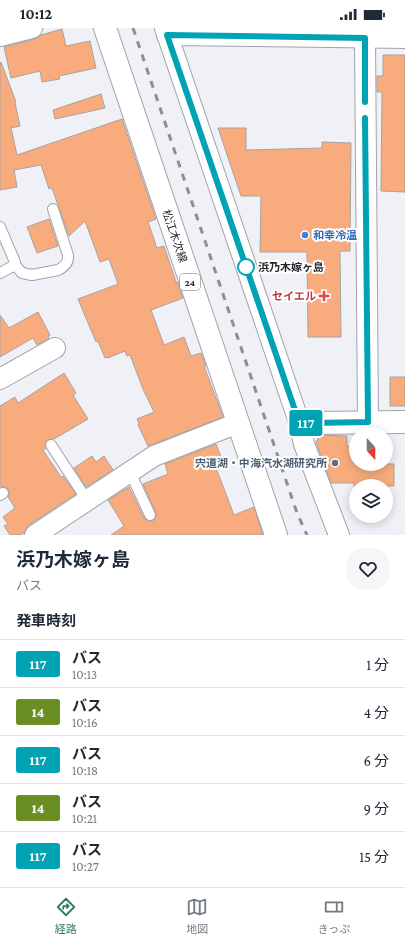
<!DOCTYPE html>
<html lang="ja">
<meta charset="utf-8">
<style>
body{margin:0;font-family:"Crimson Pro","Noto Sans JP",serif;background:#f6f6f7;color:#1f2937;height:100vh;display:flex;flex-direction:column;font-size:15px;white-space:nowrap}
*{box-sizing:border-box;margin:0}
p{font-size:13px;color:#747a83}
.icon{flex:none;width:22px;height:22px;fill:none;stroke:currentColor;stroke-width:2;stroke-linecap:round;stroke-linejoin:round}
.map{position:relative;height:507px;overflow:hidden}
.sheet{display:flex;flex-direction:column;background:#fff;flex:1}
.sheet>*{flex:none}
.badge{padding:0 8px;border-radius:3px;font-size:14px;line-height:26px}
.needle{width:26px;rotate:159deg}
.buttons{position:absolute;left:349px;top:399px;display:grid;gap:8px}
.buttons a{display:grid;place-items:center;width:44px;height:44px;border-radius:50%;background:#fff;box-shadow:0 2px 10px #0003;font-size:20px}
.map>.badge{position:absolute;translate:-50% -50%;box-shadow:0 0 0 2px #fff}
h2{padding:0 16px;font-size:15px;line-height:36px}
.round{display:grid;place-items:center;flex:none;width:42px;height:42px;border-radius:16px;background:#f6f6f7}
.overview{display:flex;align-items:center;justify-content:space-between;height:68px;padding:0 16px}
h1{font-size:19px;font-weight:700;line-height:30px}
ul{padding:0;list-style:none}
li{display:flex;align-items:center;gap:12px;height:48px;padding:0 16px;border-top:1px solid #e0e1e3}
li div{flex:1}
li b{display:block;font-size:15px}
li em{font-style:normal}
li .badge{min-width:44px;font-weight:700;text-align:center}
.status{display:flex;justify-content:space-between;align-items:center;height:28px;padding:0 20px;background:#fff;direction:ltr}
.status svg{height:11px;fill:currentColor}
.tabs{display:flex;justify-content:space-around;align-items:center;height:56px;border-top:1px solid #e0e1e3;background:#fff;font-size:11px;color:#747a83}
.tabs a{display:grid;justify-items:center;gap:2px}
.tabs .current{color:#367867}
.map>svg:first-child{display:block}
</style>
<div class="status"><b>10:12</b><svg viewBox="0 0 49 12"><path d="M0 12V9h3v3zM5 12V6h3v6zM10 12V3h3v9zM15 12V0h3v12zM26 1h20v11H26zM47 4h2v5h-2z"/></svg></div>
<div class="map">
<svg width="405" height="507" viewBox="0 0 405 507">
<rect width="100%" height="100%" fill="#f0f0f7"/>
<g fill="#f8ac7d" stroke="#a9a29e">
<polygon points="62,1 66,18 90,13 96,40 59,48 60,51 42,54 40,43 11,50 4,19 35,11 41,7"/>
<polygon points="383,27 405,27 405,164 381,163 382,64 377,64 377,48 383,48"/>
<polygon points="1,34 16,74 15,75 20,98 11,100 17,127 122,91 156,191 148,194 157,220 164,218 176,254 177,254 183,270 151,282 164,317 184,309 191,328 201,325 206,338 204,338 223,389 148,418 138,397 139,396 137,391 154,384 143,361 130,327 127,328 125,323 108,330 108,329 105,330 98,313 96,314 78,271 118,256 109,231 100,234 85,193 69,208 52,160 49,161 41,137 14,142 17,159 0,162 0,35"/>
<polygon points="101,66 105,80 55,91 53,82"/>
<polygon points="218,100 246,100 246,122 322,120 322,114 351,115 350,223 340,223 341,309 308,309 307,224 260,224 261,168 241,168"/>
<polygon points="49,191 58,218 37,225 27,199"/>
<polygon points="38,284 50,307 48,308 49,310 37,317 33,310 0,329 0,287 9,300"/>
<polygon points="64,345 76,365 73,367 88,391 54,411 50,411 47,412 45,417 46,420 43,422 61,449 63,448 76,466 29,497 24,505 20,507 10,507 4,498 8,496 3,489 15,480 8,469 9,465 9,462 6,459 1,459 0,457 0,378 15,369 18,375"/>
<rect x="390" y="349" width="15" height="29"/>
<polygon points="320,407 347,408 347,418 356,418 356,436 394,436 394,458 354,458 354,455 331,455 316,414"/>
<polygon points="216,416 224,437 216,440 234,487 254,479 263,507 111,507 124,498 108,472 129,459 144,490 149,493 153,493 156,488 156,485 143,456 168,446 165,436"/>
<polygon points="92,428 96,434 104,428 113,442 86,459 74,440"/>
</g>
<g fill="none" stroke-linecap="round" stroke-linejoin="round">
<defs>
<g id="lane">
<polyline points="0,199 15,234 15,237 0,245"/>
<path d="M15,237L22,245L32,247L58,242C64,239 69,234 68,227L53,181"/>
<polyline points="51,417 87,472"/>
<polyline points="130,444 150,487"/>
<polyline points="0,467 3,465"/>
</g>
<g id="street">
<polyline points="165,0 299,394 304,416 339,507"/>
<polyline points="167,7 405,10"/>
<polyline points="0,8 32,0"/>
<polyline points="365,10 368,394"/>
<polyline points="0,351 55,320"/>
<polyline points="35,507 154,428 238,395"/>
</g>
<polyline id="secondary" points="299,394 313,395 405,394"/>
<polyline id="primary" points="105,0 276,507"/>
</defs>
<use href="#lane" stroke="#a2a2a9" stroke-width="12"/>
<use href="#street" stroke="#a2a2a9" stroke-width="22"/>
<use href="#secondary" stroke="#a2a2a9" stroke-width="24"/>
<use href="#primary" stroke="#a2a2a9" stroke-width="24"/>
<use href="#lane" stroke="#fff" stroke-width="10"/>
<use href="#street" stroke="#fff" stroke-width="20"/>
<use href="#secondary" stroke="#fff" stroke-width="22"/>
<use href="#primary" stroke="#fff" stroke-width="22"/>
<polyline stroke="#8e8e93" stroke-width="3" stroke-dasharray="7 7" stroke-linecap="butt" points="133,0 297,485 307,507"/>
</g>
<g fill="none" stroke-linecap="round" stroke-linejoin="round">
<defs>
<polyline id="line" points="365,74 365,10 167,7 299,394 313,395 368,394 365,90"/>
</defs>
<use href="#line" stroke="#fff" stroke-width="9"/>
<use href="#line" stroke="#00a3b4" stroke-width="6"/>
</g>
<circle fill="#3f7fe0" stroke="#fff" stroke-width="1.5" cx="305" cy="207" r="4"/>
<circle fill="#fff" stroke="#00a3b4" stroke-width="2" cx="246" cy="239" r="8"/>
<path fill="#e0444e" stroke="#fff" stroke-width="1.5" d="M322 262h4v4h4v4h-4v4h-4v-4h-4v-4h4z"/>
<circle fill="#5c6f8a" stroke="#fff" stroke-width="1.5" cx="335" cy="435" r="4"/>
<g text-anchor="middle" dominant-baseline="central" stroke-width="4" stroke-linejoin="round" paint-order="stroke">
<rect fill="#fff" stroke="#666668" stroke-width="1" x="180" y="246" width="20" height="16" rx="3"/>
<g font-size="10" font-weight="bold" fill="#252528">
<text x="190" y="254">24</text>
</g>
<g font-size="11" font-weight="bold" fill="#366cbe" stroke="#fff" text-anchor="start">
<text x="313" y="207">和幸冷温</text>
</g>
<g font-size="11" fill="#252528" stroke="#fff">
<text transform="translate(175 208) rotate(71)">松江木次線</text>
</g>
<g font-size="11" font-weight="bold" fill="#252528" stroke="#fff" text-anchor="start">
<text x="258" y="239">浜乃木嫁ヶ島</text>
</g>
<g font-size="11" font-weight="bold" fill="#be3a42" stroke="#fff" text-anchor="end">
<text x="316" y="268">セイエル</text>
</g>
<g font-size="11" font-weight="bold" fill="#4e5e75" stroke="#fff" text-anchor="end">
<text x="327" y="435">宍道湖・中海汽水湖研究所</text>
</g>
</g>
</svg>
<div class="buttons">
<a><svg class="needle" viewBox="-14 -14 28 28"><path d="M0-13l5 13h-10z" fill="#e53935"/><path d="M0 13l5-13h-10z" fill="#747a83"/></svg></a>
<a><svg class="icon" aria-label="layers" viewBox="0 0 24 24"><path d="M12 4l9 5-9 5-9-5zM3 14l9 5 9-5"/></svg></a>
</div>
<b class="badge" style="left:306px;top:395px;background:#00a3b4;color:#fff">117</b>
</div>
<section class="sheet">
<div class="overview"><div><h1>浜乃木嫁ヶ島</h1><p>バス</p></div><a class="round"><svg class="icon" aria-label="heart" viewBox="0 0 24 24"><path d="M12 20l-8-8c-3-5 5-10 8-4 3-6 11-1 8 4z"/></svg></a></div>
<h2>発車時刻</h2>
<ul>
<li><span class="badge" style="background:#00a3b4;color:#fff">117</span><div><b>バス</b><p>10:13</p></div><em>1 分</em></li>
<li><span class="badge" style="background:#6b8e23;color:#fff">14</span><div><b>バス</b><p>10:16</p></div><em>4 分</em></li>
<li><span class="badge" style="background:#00a3b4;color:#fff">117</span><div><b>バス</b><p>10:18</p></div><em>6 分</em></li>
<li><span class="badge" style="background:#6b8e23;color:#fff">14</span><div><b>バス</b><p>10:21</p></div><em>9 分</em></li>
<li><span class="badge" style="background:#00a3b4;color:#fff">117</span><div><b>バス</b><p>10:27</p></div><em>15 分</em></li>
</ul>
</section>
<nav class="tabs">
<a class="current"><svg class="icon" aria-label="directions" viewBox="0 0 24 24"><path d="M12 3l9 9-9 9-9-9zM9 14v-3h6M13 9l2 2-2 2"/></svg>経路</a>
<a><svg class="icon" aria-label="map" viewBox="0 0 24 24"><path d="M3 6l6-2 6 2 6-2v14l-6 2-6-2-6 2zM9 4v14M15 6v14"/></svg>地図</a>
<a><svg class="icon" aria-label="tickets" viewBox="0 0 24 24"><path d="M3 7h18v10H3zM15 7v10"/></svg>きっぷ</a>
</nav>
